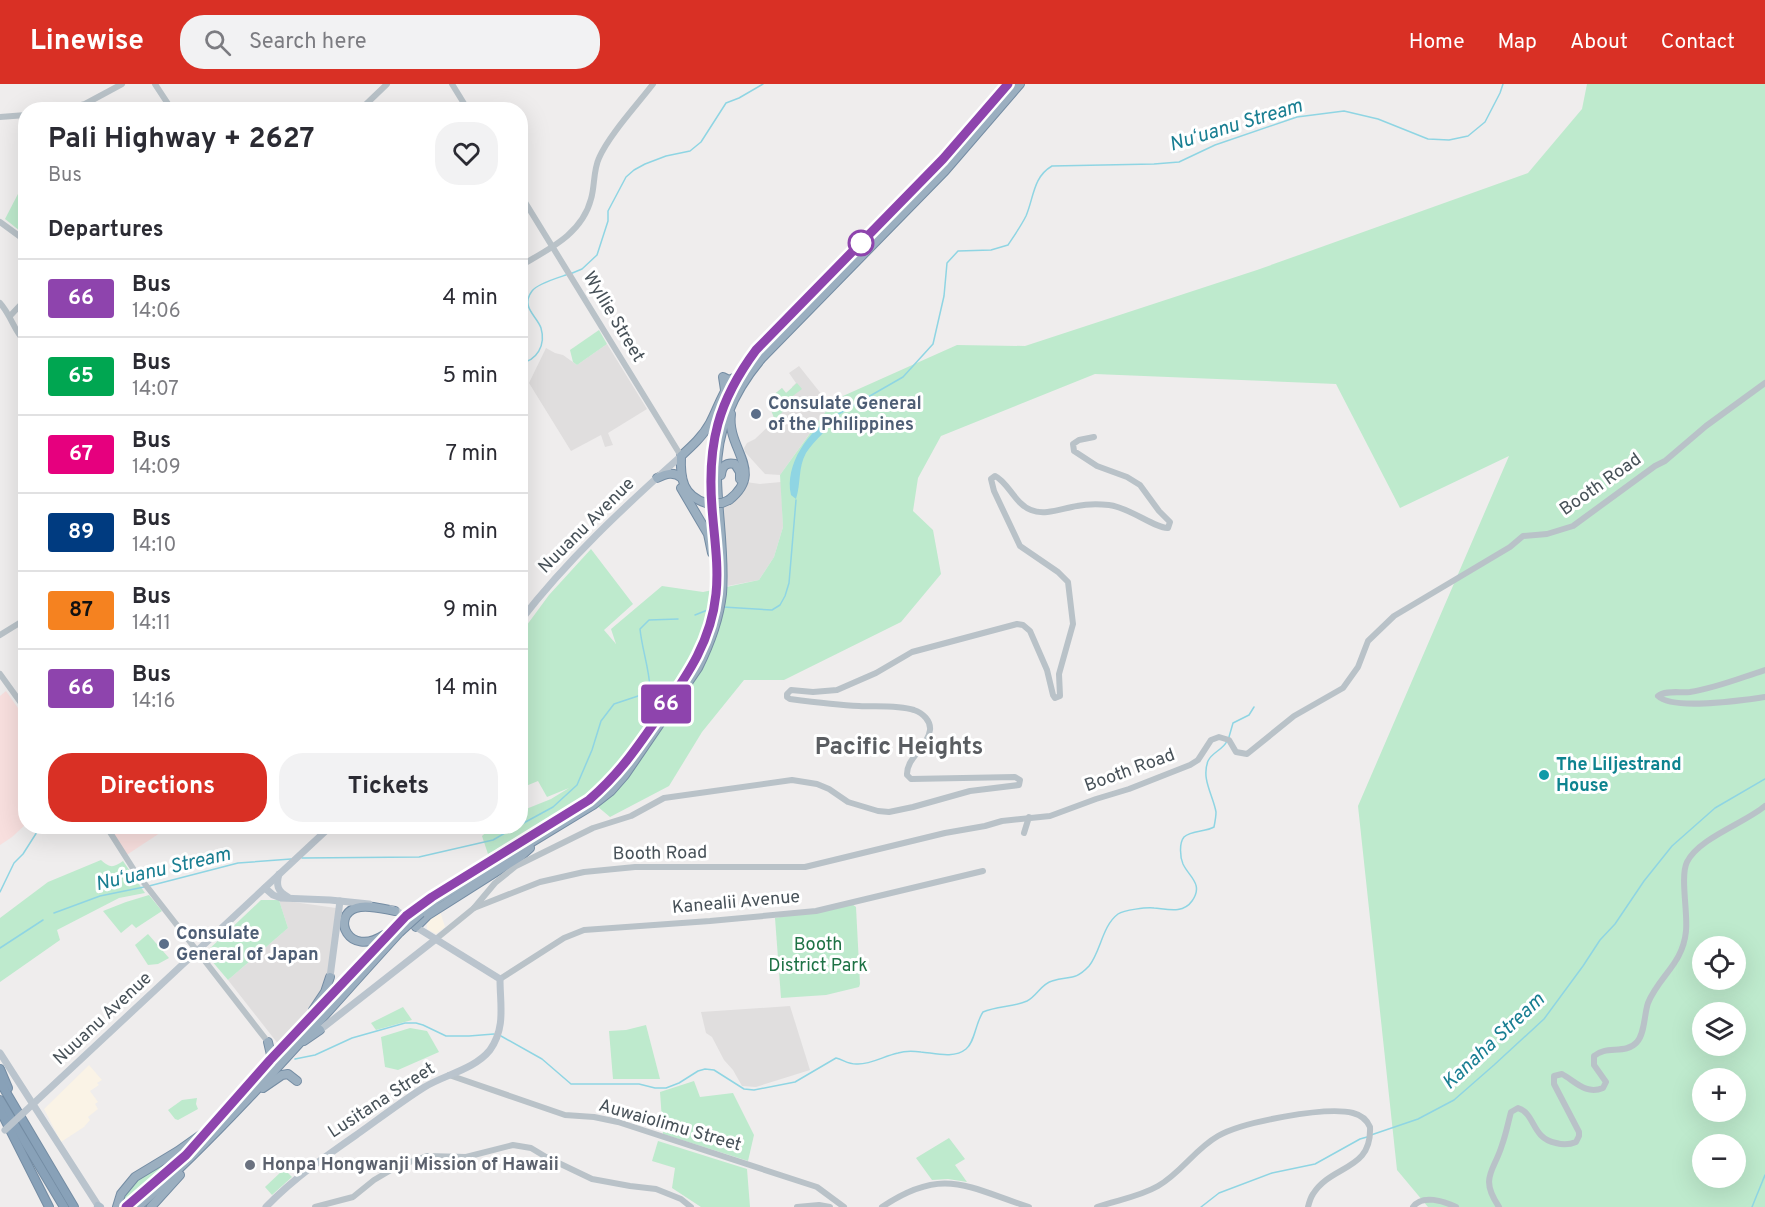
<!DOCTYPE html>
<meta charset="utf-8">
<style>
body{margin:0;font-family:Overpass,sans-serif;background:#f2f2f3;color:#2b2b33;height:100vh;display:flex;flex-direction:column;font-size:22px;white-space:nowrap}
*{box-sizing:border-box;margin:0}
p{font-size:20px;color:#7c7c81}
.icon{flex:none;width:33px;height:33px;fill:none;stroke:currentColor;stroke-width:2;stroke-linecap:round;stroke-linejoin:round}
.map{position:relative;flex:1;overflow:hidden}
.drawer{position:absolute;left:18px;top:18px;width:510px;height:732px;display:flex;flex-direction:column;background:#fff;border-radius:24px;box-shadow:0 6px 24px #0002}
.drawer>*{flex:none}
.badge{padding:0 12px;border-radius:4px;font-size:21px;line-height:39px}
.controls{position:absolute;left:1692px;top:852px;display:grid;gap:12px}
.controls a{display:grid;place-items:center;width:54px;height:54px;border-radius:50%;background:#fff;box-shadow:0 6px 24px #0002;font-size:30px}
.map>.badge{position:absolute;translate:-50% -50%;box-shadow:0 0 0 3px #fff}
h2{padding:0 30px;font-size:22px;line-height:54px}
.round{display:grid;place-items:center;flex:none;width:63px;height:63px;border-radius:24px;background:#f2f2f3}
.overview{display:flex;align-items:center;justify-content:space-between;height:102px;padding:0 30px}
h1{font-size:28px;font-weight:700;line-height:45px}
.cta{display:flex;gap:12px;margin-top:auto;padding:12px 30px}
.cta a{flex:1;height:69px;border-radius:24px;background:#d93025;color:#fff;font-size:24px;font-weight:700;line-height:69px;text-align:center}
.cta a+a{background:#f2f2f3;color:#2b2b33}
ul{padding:0;list-style:none}
li{display:flex;align-items:center;gap:18px;height:78px;padding:0 30px;border-top:2px solid #e1e1e2}
li div{flex:1}
li b{display:block;font-size:22px}
li em{font-style:normal}
li .badge{min-width:66px;font-weight:700;text-align:center}
header{display:flex;align-items:center;gap:36px;box-sizing:border-box;height:84px;padding:0 30px;background:#d93025;color:#fff}
header strong{font-size:28px}
nav{display:flex;gap:33px;margin-inline-start:auto;font-size:21px}
.search{width:420px;height:54px;background:#f2f2f3;display:flex;align-items:center;gap:15px;box-sizing:border-box;padding:0 21px;border-radius:24px;color:#7c7c81;font-size:22px}
.map>svg:first-child{display:block}
</style>
<header>
<strong>Linewise</strong>
<div class="search"><svg class="icon" aria-label="search" viewBox="0 0 24 24"><circle cx="10" cy="10" r="6"/><path d="M15 15l6 6"/></svg>Search here</div>
<nav><a>Home</a><a>Map</a><a>About</a><a>Contact</a></nav>
</header>
<div class="map">
<svg width="1765" height="1123" viewBox="0 0 1765 1123">
<rect width="100%" height="100%" fill="#efeded"/>
<g fill="#faf3e6">
<polygon points="440,827 445,843 436,850 427,845 427,840 428,836"/>
<polygon points="89,981 102,996 97,999 99,1001 90,1007 98,1018 95,1020 98,1025 88,1033 90,1036 84,1043 61,1058 44,1025"/>
</g>
<g fill="#e0dede">
<polygon points="607,260 647,325 608,349 613,361 605,363 601,351 571,367 529,299 546,264 555,269 563,271 577,281"/>
<polygon points="799,282 830,321 780,391 765,390 745,368 744,364 747,359 755,355 775,336 767,316 782,304 786,309 792,305 792,303 796,299 789,289"/>
<polygon points="746,398 760,400 781,398 783,443 774,473 759,496 728,502 723,448 723,422 738,412"/>
<polygon points="279,816 336,824 328,892 323,906 312,925 279,961 228,896 288,844"/>
<polygon points="790,922 810,986 756,1003 742,1002 733,986 724,976 712,953 706,949 701,928"/>
</g>
<g fill="#f8dfde">
<polygon points="6,607 25,634 26,740 12,753 0,761 0,612"/>
<polygon points="106,743 169,743 125,772"/>
</g>
<g fill="#beeacd" fill-rule="evenodd">
<path d="M1587,0H1765V1123H1428L1397,1086L1358,722L1509,372L1400,424L1336,300L1095,290L941,352L918,394L913,427L933,446L941,490L901,538L784,596H744L702,648L669,702L610,733L585,712L516,756L488,770L482,752L492,743L520,742L521,727L551,715L569,704L547,713L538,697L521,704V549L549,511L591,465L633,520L604,546L616,560L611,545L662,502L703,508L759,496L774,473L783,443L780,391L834,316L957,261L1025,262L1257,186L1528,89L1582,25ZM1702,862H1736V896H1702ZM1702,928H1736V962H1702ZM1702,994H1736V1028H1702ZM1702,1060H1736V1094H1702Z"/>
<polygon points="20,106 25,107 25,151 5,135"/>
<polygon points="599,246 607,260 577,281 573,278 570,266"/>
<polygon points="797,299 802,305 790,314 793,317 775,336 767,316 782,304 786,309"/>
<path d="M101,776C110,784 113,784 123,777L145,809L119,814L57,846L60,856L0,898V834L48,798Z"/>
<polygon points="149,811 162,827 136,844 132,840 121,849 103,827 126,818"/>
<polygon points="261,816 279,816 288,844 228,896 205,869"/>
<polygon points="852,820 856,823 860,900 859,903 826,911 781,914 775,834"/>
<polygon points="148,850 169,874 158,880 148,881 135,861"/>
<polygon points="403,923 412,936 376,946 371,939"/>
<polygon points="646,941 660,995 613,995 609,947 626,946"/>
<polygon points="410,944 427,947 439,968 398,986 385,983 381,953"/>
<polygon points="694,997 700,1013 733,1009 754,1051 748,1077 663,1050 660,1008"/>
<polygon points="197,1014 196,1020 198,1025 178,1036 175,1035 168,1026 182,1016"/>
<polygon points="949,1054 965,1075 955,1081 967,1098 948,1095 932,1096 916,1074"/>
<polygon points="658,1057 747,1085 750,1123 701,1123 672,1104 675,1084 652,1077"/>
<path d="M181,1072L123,1123H121C122,1119 123,1113 125,1110C132,1095 165,1078 181,1072Z"/>
<polygon points="284,1085 292,1093 272,1111 265,1103"/>
</g>
<path fill="#8fd5e3" d="M835,332C829,346 815,355 806,369C798,383 801,400 796,415L791,411C784,381 809,345 835,332Z"/>
<g fill="none" stroke-linecap="round" stroke-linejoin="round">
<g stroke="#8fd5e3" stroke-width="1.5">
<polyline points="570,190 582,185 597,171 608,137 608,127 626,93 634,86 645,80 666,72 690,67 701,58 726,19 739,14 763,0"/>
<path d="M520,279C537,277 546,261 541,244C537,232 520,223 532,207C537,200 557,194 566,191"/>
<path d="M835,332L903,293L933,260L944,212L947,179L958,167L991,166L1008,161C1014,152 1021,142 1026,132C1034,113 1033,93 1052,82L1154,80L1179,78L1215,61L1297,33L1344,27L1378,35L1428,55L1449,56L1468,52L1485,38L1500,9L1503,0"/>
<polyline points="723,523 772,526 780,521 785,512 789,499 796,416"/>
<polyline points="695,531 710,525"/>
<polyline points="1229,653 1233,639 1249,631 1254,623"/>
<path d="M520,741L553,723L577,701L592,666L601,637L614,620L638,612L650,604C649,584 642,565 640,545L649,536L678,535"/>
<polyline points="302,774 419,773 493,756 517,742"/>
<polyline points="149,802 238,779 291,775"/>
<polyline points="0,808 14,779 23,770 37,748 42,742"/>
<polyline points="54,829 100,812 144,803"/>
<polyline points="0,864 43,836"/>
<path d="M501,952L542,975L571,1000H639L655,1004H666L679,999L698,987L705,985L714,986L744,1005L754,1006L795,998L836,974C844,976 849,981 858,980C872,980 884,972 898,969C904,967 914,967 921,968C934,969 954,975 966,965C975,958 975,940 983,928C997,922 1014,923 1027,917C1037,912 1041,900 1052,897C1069,891 1074,898 1089,882C1101,867 1102,842 1118,830C1124,826 1147,823 1154,824C1167,825 1183,830 1192,817C1204,800 1189,793 1183,780C1180,773 1179,759 1184,753C1191,746 1206,748 1214,743C1215,738 1216,733 1216,728C1213,711 1201,695 1208,677C1212,668 1223,666 1227,657"/>
<polyline points="295,975 315,971 352,954 405,939 416,939 423,941 446,952 469,952 494,950"/>
<polyline points="1371,1051 1418,1035 1454,1016 1494,981 1544,935 1583,882 1600,856 1615,840 1644,797 1672,762 1715,724 1765,695"/>
<polyline points="1201,1123 1219,1109 1272,1089 1315,1080 1360,1055 1367,1053"/>
<polyline points="1752,1123 1765,1091"/>
</g>
<defs>
<g id="trunk">
<polyline points="725,306 723,293 729,296 734,294"/>
<path d="M721,391C722,382 726,378 735,380L740,388V395"/>
<path d="M657,394C666,390 673,387 682,394"/>
<polyline points="681,404 708,450 712,469"/>
<path d="M729,416C766,387 726,365 731,330"/>
<path d="M706,419C683,412 680,395 681,372C692,362 703,352 710,339C717,326 721,312 730,299"/>
<path d="M700,568C708,549 715,528 716,507C719,460 705,412 712,365C717,328 734,295 756,266L943,75L1008,0"/>
<polyline points="411,828 448,803 589,716 605,702 624,681 686,592"/>
<path d="M421,829L438,815L593,721L611,707L625,691L698,584C710,560 719,536 722,510C725,472 718,433 717,395C715,349 733,308 762,274L945,87L1020,0"/>
<polyline points="416,843 428,831 521,772 530,764"/>
<path d="M384,851C348,874 331,832 356,824C367,820 383,825 395,827"/>
<polyline points="313,926 325,908 330,893"/>
<polyline points="304,957 320,946"/>
<polyline points="268,958 271,971"/>
<polyline points="263,1004 282,991 288,990 297,997"/>
<polyline points="117,1123 121,1110 135,1093 178,1067 209,1045 270,976 395,843"/>
<path d="M138,1123C233,1038 315,941 400,848"/>
<polyline points="151,1123 180,1091"/>
</g>
<g id="motorway">
<polyline points="0,985 8,1004"/>
<polyline points="0,998 74,1123"/>
<polyline points="0,1016 64,1123"/>
<polyline points="0,1026 49,1123"/>
</g>
</defs>
<use href="#trunk" stroke="#748ca3" stroke-width="10"/>
<use href="#motorway" stroke="#748ca3" stroke-width="10"/>
<g stroke="#b9c2c8" stroke-width="6">
<polyline points="155,0 172,26"/>
<polyline points="452,0 468,26"/>
<polyline points="63,26 85,20 122,0"/>
<polyline points="360,26 387,0"/>
<polyline points="0,33 26,31"/>
<polyline points="520,110 681,372"/>
<polyline points="0,138 26,157"/>
<path d="M520,182C549,165 582,150 591,115C595,102 593,87 599,74C609,51 637,21 653,0"/>
<path d="M0,219C11,231 14,247 26,259"/>
<polyline points="10,232 26,215"/>
<polyline points="0,551 26,535"/>
<path d="M1765,586C1740,594 1716,604 1690,608C1680,609 1665,606 1658,612C1673,627 1743,616 1765,613"/>
<polyline points="0,590 26,626"/>
<polyline points="106,742 134,786 268,958"/>
<polyline points="1024,749 1029,733"/>
<polyline points="474,824 540,798 584,788 635,783 805,783 945,749 985,742 1002,737 1050,732 1096,715 1129,705 1190,681 1198,676 1211,656 1219,653 1229,656 1236,668 1247,670 1294,632 1343,604 1358,583 1368,557 1394,532 1510,463 1523,452 1547,450 1573,442 1655,382 1665,377 1706,342 1765,299"/>
<path d="M436,855L474,824L495,799L516,782L593,744L631,732L664,714L792,696L817,700L829,705L848,718L878,727L889,728L913,723L970,707L1019,701L1020,696L1015,693L911,695L907,691C906,674 928,663 930,646C931,637 923,629 914,626C897,621 876,623 859,622C836,621 813,618 790,615L787,613V610L791,606L813,608L837,606L876,589L912,568L1017,540L1023,541L1030,547L1047,586L1053,611L1055,614L1060,612L1059,590L1073,540L1068,498L1058,488L1020,462L994,407L991,395L995,392C1008,398 1015,420 1031,426C1045,432 1063,424 1077,422C1087,420 1098,420 1109,421C1129,423 1156,445 1168,444L1170,438L1159,427L1140,401L1127,393L1097,382L1074,367L1073,360L1079,356L1094,353"/>
<polyline points="500,895 564,854 584,846 710,837 816,827 983,787"/>
<polyline points="449,991 565,1031 594,1033 618,1038 817,1103 844,1123"/>
<polyline points="315,1123 353,1113 374,1096 396,1083 427,1072 466,1073 513,1061 531,1064 546,1073 592,1095 630,1102 656,1105 681,1115 691,1123"/>
<polyline points="797,1123 819,1121 830,1123"/>
<path d="M882,1123C943,1082 967,1103 1029,1123"/>
<path d="M1097,1123C1117,1116 1139,1113 1158,1102C1181,1089 1195,1065 1218,1052C1242,1038 1326,1022 1353,1029C1361,1031 1367,1036 1370,1043C1372,1087 1332,1080 1313,1110C1311,1113 1309,1119 1308,1123"/>
<path d="M1413,1123C1422,1110 1444,1117 1456,1123"/>
<path d="M1499,1123C1479,1093 1494,1088 1502,1061C1506,1050 1508,1039 1511,1028L1518,1024C1536,1030 1531,1054 1556,1059C1563,1061 1569,1061 1576,1058L1579,1052V1048L1554,1000V992L1562,990C1576,998 1586,1011 1603,1004L1606,998L1594,981V972C1606,961 1626,971 1637,958C1645,949 1644,931 1648,919C1659,892 1683,880 1686,847C1688,829 1680,792 1687,778C1699,754 1745,739 1765,722"/>
</g>
<g stroke="#bac4cd" stroke-width="7">
<path d="M520,537C567,476 624,423 681,372"/>
<path d="M279,790C276,801 277,807 288,813"/>
<polyline points="265,804 273,811 281,814 330,816 369,820"/>
<polyline points="330,893 340,817"/>
<polyline points="320,946 436,855"/>
<polyline points="0,969 99,1123"/>
<polyline points="33,1020 331,742"/>
<path d="M266,1123C294,1094 326,1072 359,1049C380,1034 401,1018 423,1004C443,991 474,986 490,966C506,943 500,921 500,895L416,843L400,829L391,825"/>
</g>
<g stroke="#aebdc9" stroke-width="8">
<polyline points="98,1122 100,1123"/>
<polyline points="126,1123 186,1071 204,1051"/>
</g>
<use href="#trunk" stroke="#9bafc0" stroke-width="8"/>
<use href="#motorway" stroke="#88a1b8" stroke-width="8"/>
<defs>
<g id="trunk-bridge">
<polyline points="706,419 722,419 729,416"/>
<polyline points="395,843 411,828"/>
<polyline points="400,848 421,829"/>
</g>
</defs>
<use href="#trunk-bridge" stroke="#748ca3" stroke-width="10" stroke-linecap="butt"/>
<polyline stroke="#bac4cd" stroke-width="7" points="5,1046 33,1020"/>
<use href="#trunk-bridge" stroke="#9bafc0" stroke-width="8"/>
</g>
<g fill="none" stroke-linecap="round" stroke-linejoin="round">
<defs>
<path id="line" d="M126,1123L186,1071L270,976L406,832L432,813L589,716C620,689 636,665 659,632C686,593 711,559 716,510C719,481 714,452 712,424C707,360 718,317 756,266L943,75L1008,0"/>
</defs>
<use href="#line" stroke="#fff" stroke-width="14"/>
<use href="#line" stroke="#8e44ad" stroke-width="9"/>
</g>
<circle fill="#fff" stroke="#8e44ad" stroke-width="3" cx="861" cy="159" r="12"/>
<g fill="#5c6f8a" stroke="#fff" stroke-width="2">
<circle cx="756" cy="330" r="6"/>
<circle cx="164" cy="860" r="6"/>
</g>
<circle fill="#0f9aa8" stroke="#fff" stroke-width="2" cx="1544" cy="691" r="6"/>
<circle fill="#6b7280" stroke="#fff" stroke-width="2" cx="250" cy="1081" r="6"/>
<g text-anchor="middle" dominant-baseline="central" stroke-width="6" stroke-linejoin="round" paint-order="stroke">
<g font-size="18" fill="#475158" stroke="#fff">
<text transform="translate(613 233) rotate(59)">Wyllie Street</text>
<text transform="translate(1601 401) rotate(-35)">Booth Road</text>
<text transform="translate(587 442) rotate(-45)">Nuuanu Avenue</text>
<text transform="translate(1130 687) rotate(-20)">Booth Road</text>
<text transform="translate(660 770) rotate(-1)">Booth Road</text>
<text transform="translate(736 819) rotate(-5)">Kanealii Avenue</text>
<text transform="translate(103 935) rotate(-43)">Nuuanu Avenue</text>
<text transform="translate(382 1017) rotate(-33)">Lusitana Street</text>
<text transform="translate(670 1042) rotate(16)">Auwaiolimu Street</text>
</g>
<g font-size="18" font-weight="bold" fill="#4e5e75" stroke="#fff" text-anchor="start">
<text x="768" y="320">Consulate General<tspan x="768" dy="21">of the Philippines</tspan></text>
<text x="176" y="850">Consulate<tspan x="176" dy="21">General of Japan</tspan></text>
</g>
<g font-size="18" font-weight="bold" fill="#0d838f" stroke="#fff" text-anchor="start">
<text x="1556" y="681">The Liljestrand<tspan x="1556" dy="21">House</tspan></text>
</g>
<g font-size="18" fill="#1e7245" stroke="#fff">
<text x="818" y="861">Booth<tspan x="818" dy="21">District Park</tspan></text>
</g>
<g font-size="18" font-weight="bold" fill="#5b616d" stroke="#fff" text-anchor="start">
<text x="262" y="1081">Honpa Hongwanji Mission of Hawaii</text>
</g>
<g font-size="20" font-style="italic" fill="#187e92" stroke="#fff">
<text transform="translate(1236 42) rotate(-17)">Nuʻuanu Stream</text>
<text transform="translate(163 786) rotate(-13)">Nuʻuanu Stream</text>
<text transform="translate(1494 958) rotate(-43)">Kanaha Stream</text>
</g>
<g font-size="24" font-weight="bold" fill="#5a5d61" stroke="#fff">
<text x="899" y="664">Pacific Heights</text>
</g>
</g>
</svg>
<div class="controls">
<a><svg class="icon" aria-label="locate" viewBox="0 0 24 24"><circle cx="12" cy="12" r="6"/><path d="M12 2v4M12 18v4M2 12h4M18 12h4"/></svg></a>
<a><svg class="icon" aria-label="layers" viewBox="0 0 24 24"><path d="M12 4l9 5-9 5-9-5zM3 14l9 5 9-5"/></svg></a>
<a>+</a>
<a>−</a>
</div>
<b class="badge" style="left:666px;top:620px;background:#8e44ad;color:#fff">66</b>
<section class="drawer">
<div class="overview"><div><h1>Pali Highway + 2627</h1><p>Bus</p></div><a class="round"><svg class="icon" aria-label="heart" viewBox="0 0 24 24"><path d="M12 20l-8-8c-3-5 5-10 8-4 3-6 11-1 8 4z"/></svg></a></div>
<h2>Departures</h2>
<ul>
<li><span class="badge" style="background:#8e44ad;color:#fff">66</span><div><b>Bus</b><p>14:06</p></div><em>4 min</em></li>
<li><span class="badge" style="background:#00a651;color:#fff">65</span><div><b>Bus</b><p>14:07</p></div><em>5 min</em></li>
<li><span class="badge" style="background:#e6007e;color:#fff">67</span><div><b>Bus</b><p>14:09</p></div><em>7 min</em></li>
<li><span class="badge" style="background:#003b80;color:#fff">89</span><div><b>Bus</b><p>14:10</p></div><em>8 min</em></li>
<li><span class="badge" style="background:#f58220;color:#111">87</span><div><b>Bus</b><p>14:11</p></div><em>9 min</em></li>
<li><span class="badge" style="background:#8e44ad;color:#fff">66</span><div><b>Bus</b><p>14:16</p></div><em>14 min</em></li>
</ul>
<div class="cta"><a>Directions</a><a>Tickets</a></div>
</section>
</div>
